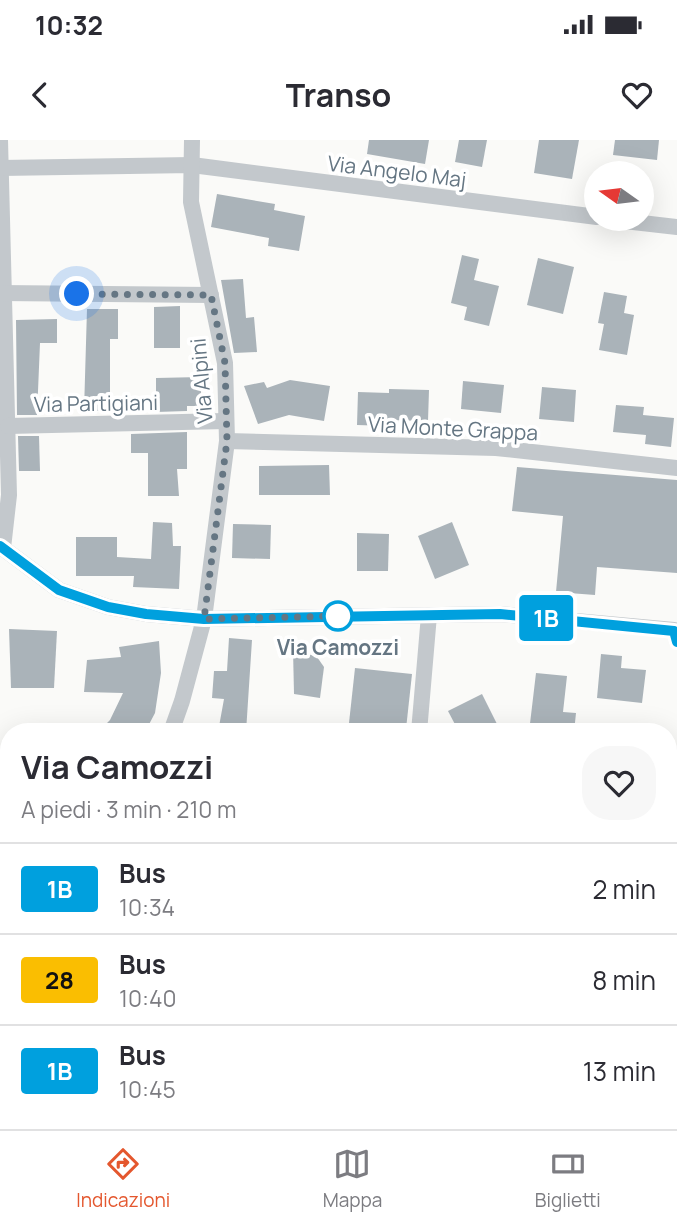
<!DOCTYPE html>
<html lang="it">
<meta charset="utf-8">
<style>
body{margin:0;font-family:Manrope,sans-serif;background:#f7f7f7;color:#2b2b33;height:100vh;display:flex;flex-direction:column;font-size:26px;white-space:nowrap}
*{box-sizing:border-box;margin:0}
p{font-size:23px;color:#7c7c81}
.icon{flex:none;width:38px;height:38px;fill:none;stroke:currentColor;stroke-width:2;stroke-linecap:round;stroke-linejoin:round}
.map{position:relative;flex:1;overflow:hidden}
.side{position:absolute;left:0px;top:583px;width:677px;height:408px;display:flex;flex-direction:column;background:#fff;border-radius:28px 28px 0 0;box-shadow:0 7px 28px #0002}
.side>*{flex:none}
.badge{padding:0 14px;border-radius:5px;font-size:24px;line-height:46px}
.needle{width:46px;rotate:284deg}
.buttons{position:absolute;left:584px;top:21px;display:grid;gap:14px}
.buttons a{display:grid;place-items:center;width:70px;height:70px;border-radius:50%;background:#fff;box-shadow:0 7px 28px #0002;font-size:35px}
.you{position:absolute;width:35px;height:35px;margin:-18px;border:5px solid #fff;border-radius:50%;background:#1a73e8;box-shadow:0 0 0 10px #1a73e833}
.map>.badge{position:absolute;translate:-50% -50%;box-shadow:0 0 0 4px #fff}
.round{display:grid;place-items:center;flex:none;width:74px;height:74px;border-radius:28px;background:#f7f7f7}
.head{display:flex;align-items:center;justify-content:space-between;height:119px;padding:0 21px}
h1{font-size:33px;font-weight:700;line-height:52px}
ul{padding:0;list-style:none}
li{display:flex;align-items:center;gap:21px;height:91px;padding:0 21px;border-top:2px solid #e1e1e2}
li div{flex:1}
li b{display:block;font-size:26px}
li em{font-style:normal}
li .badge{min-width:77px;font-weight:700;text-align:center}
.status{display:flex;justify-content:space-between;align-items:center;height:49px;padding:0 35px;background:#fff;direction:ltr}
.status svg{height:19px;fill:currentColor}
header{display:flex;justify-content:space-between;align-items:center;height:91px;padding:0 21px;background:#fff;font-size:32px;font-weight:700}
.menu{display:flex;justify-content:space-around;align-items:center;height:98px;border-top:2px solid #e1e1e2;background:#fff;font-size:19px;color:#7c7c81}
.menu a{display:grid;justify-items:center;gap:4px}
.menu .on{color:#e4572e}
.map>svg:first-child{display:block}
</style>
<div class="status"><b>10:32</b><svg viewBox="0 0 49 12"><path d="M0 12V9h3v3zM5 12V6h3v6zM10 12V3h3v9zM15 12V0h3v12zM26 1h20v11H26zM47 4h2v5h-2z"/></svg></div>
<header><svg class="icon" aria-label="back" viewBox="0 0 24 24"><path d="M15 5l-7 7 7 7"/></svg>Transo<svg class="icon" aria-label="heart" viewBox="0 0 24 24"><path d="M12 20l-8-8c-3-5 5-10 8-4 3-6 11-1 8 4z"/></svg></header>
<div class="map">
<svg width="677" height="989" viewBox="0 0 677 989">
<rect width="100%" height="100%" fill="#fafaf8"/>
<polygon fill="#e8e9e9" points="0,693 7,693 9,700 9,779 6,779 6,746 0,745"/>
<polygon fill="#dadfd7" points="229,982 299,982 330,989 227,989"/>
<g fill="#aab3b9">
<polygon points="369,0 429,0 425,24 367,14"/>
<polygon points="459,0 487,0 482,27 455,22"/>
<polygon points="539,0 579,0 572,39 534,33"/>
<polygon points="615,0 659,0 657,20 613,15"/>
<polygon points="217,54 275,64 274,70 305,76 299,111 268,106 269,98 211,87"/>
<polygon points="462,115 479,119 474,140 499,146 489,186 464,180 467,167 451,163"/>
<polygon points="538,118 574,127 563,174 527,165"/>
<polygon points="243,139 246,178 254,177 257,212 234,213 221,140"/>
<polygon points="604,152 627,156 624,173 634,175 627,215 599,210 604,184 598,183"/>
<polygon points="180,166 180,208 154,208 154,167"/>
<polygon points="87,169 118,169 118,199 110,199 110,271 84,271"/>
<polygon points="57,179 57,203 40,203 37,275 17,275 16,180"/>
<polygon points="201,237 201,266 187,266 187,271 156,272 156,238"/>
<polygon points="290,240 330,246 324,281 289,275 258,284 244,246 264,242 267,248"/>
<polygon points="463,241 504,245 501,273 461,269"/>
<polygon points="542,247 576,250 574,282 539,279"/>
<polygon points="389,249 429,250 428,281 388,280 388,286 357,285 358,252 389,253"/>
<polygon points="616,265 644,267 643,275 674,278 671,307 645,304 646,295 613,292"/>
<polygon points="187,292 187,329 177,329 179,356 148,356 148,313 131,313 131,294"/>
<polygon points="18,296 39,296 40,331 19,331"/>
<polygon points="329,325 330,355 259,355 259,326"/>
<polygon points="517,327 677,340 677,433 597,427 595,455 556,452 563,376 512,371"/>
<polygon points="153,382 172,383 173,406 181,406 179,449 133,447 134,436 76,436 76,397 117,397 117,417 151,419"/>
<polygon points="452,382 469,425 435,439 418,396"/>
<polygon points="233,384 271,385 270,419 232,418"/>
<polygon points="357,393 389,394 388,431 357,431"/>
<polygon points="9,489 57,491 54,548 11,548"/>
<polygon points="229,498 252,500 246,592 218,592 224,559 212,558 214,531 227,531"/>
<polygon points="159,501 161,533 155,573 145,592 98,592 110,580 123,553 84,552 87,520 121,517 119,507"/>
<polygon points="293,509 317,517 324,527 320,558 294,554"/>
<polygon points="601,514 622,516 621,528 646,530 642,563 597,558"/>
<polygon points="355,528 412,534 406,589 349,583"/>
<polygon points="536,533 567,536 563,572 576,573 574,592 529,592"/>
<polygon points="482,554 501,592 459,592 448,571"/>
</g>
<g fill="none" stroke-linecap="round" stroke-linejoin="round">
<g stroke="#c3c8cc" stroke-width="16">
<polyline points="0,0 9,355 3,408"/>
<polyline points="1,28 192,25 597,77"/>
<polyline points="607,79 677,87"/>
<polyline points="0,153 211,155"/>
<polyline points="8,286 226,281"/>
<polyline points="227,301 496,308 677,328"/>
<polyline points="0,406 59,450 108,467 146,474 204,479 500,474 674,490"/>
<polyline points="171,592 182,561 204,479 227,301 225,223 191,62 192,0"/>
<polyline points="419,592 429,475"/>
<polyline points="668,748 677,750"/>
<polyline points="0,807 9,808"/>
<polyline points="668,933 677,943"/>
<polyline points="347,982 377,989"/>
<polyline points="84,989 85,982"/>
<polyline points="213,989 215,982"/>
<polyline points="599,989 603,982"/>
</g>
</g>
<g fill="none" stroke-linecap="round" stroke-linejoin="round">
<defs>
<polyline id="line" points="0,406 59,450 108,467 146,474 204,479 500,474 674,491 677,502"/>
</defs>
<use href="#line" stroke="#fff" stroke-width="16"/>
<use href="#line" stroke="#00a0de" stroke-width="10"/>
<polyline stroke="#657683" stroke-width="7" stroke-dasharray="0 12.6" points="77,154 211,155 225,223 227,301 204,479 338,476"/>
</g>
<circle fill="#fff" stroke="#00a0de" stroke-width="3.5" cx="338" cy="476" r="14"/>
<g text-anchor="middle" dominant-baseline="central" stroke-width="7" stroke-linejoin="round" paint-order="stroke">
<g font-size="21" fill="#657683" stroke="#fff">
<text transform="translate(397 31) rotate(7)">Via Angelo Maj</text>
<text transform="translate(201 241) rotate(-95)">Via Alpini</text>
<text transform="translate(96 263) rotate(-1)">Via Partigiani</text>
<text transform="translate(453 288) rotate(3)">Via Monte Grappa</text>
</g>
<g font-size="21" font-weight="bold" fill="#657683" stroke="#fff">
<text x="338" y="507">Via Camozzi</text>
</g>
</g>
</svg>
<div class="buttons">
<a><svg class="needle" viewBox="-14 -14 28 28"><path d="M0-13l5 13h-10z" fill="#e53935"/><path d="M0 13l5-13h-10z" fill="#7c7c81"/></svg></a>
</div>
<div class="you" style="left:77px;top:154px"></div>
<b class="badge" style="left:546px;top:478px;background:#00a0de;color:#fff">1B</b>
<section class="side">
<div class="head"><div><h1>Via Camozzi</h1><p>A piedi · 3 min · 210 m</p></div><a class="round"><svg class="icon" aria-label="heart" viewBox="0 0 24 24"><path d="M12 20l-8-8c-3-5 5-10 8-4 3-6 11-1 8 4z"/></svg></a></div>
<ul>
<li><span class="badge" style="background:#00a0de;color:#fff">1B</span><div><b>Bus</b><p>10:34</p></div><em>2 min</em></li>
<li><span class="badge" style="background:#fabe01;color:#111">28</span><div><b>Bus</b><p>10:40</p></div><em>8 min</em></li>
<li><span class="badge" style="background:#00a0de;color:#fff">1B</span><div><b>Bus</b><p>10:45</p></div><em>13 min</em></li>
</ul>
</section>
</div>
<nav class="menu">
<a class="on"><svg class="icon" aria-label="directions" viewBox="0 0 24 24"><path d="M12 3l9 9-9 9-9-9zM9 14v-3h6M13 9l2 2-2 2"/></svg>Indicazioni</a>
<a><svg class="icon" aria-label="map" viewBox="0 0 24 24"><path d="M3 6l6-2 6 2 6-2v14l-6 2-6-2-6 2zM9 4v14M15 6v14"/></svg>Mappa</a>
<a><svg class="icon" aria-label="tickets" viewBox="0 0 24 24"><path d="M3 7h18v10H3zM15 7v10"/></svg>Biglietti</a>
</nav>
